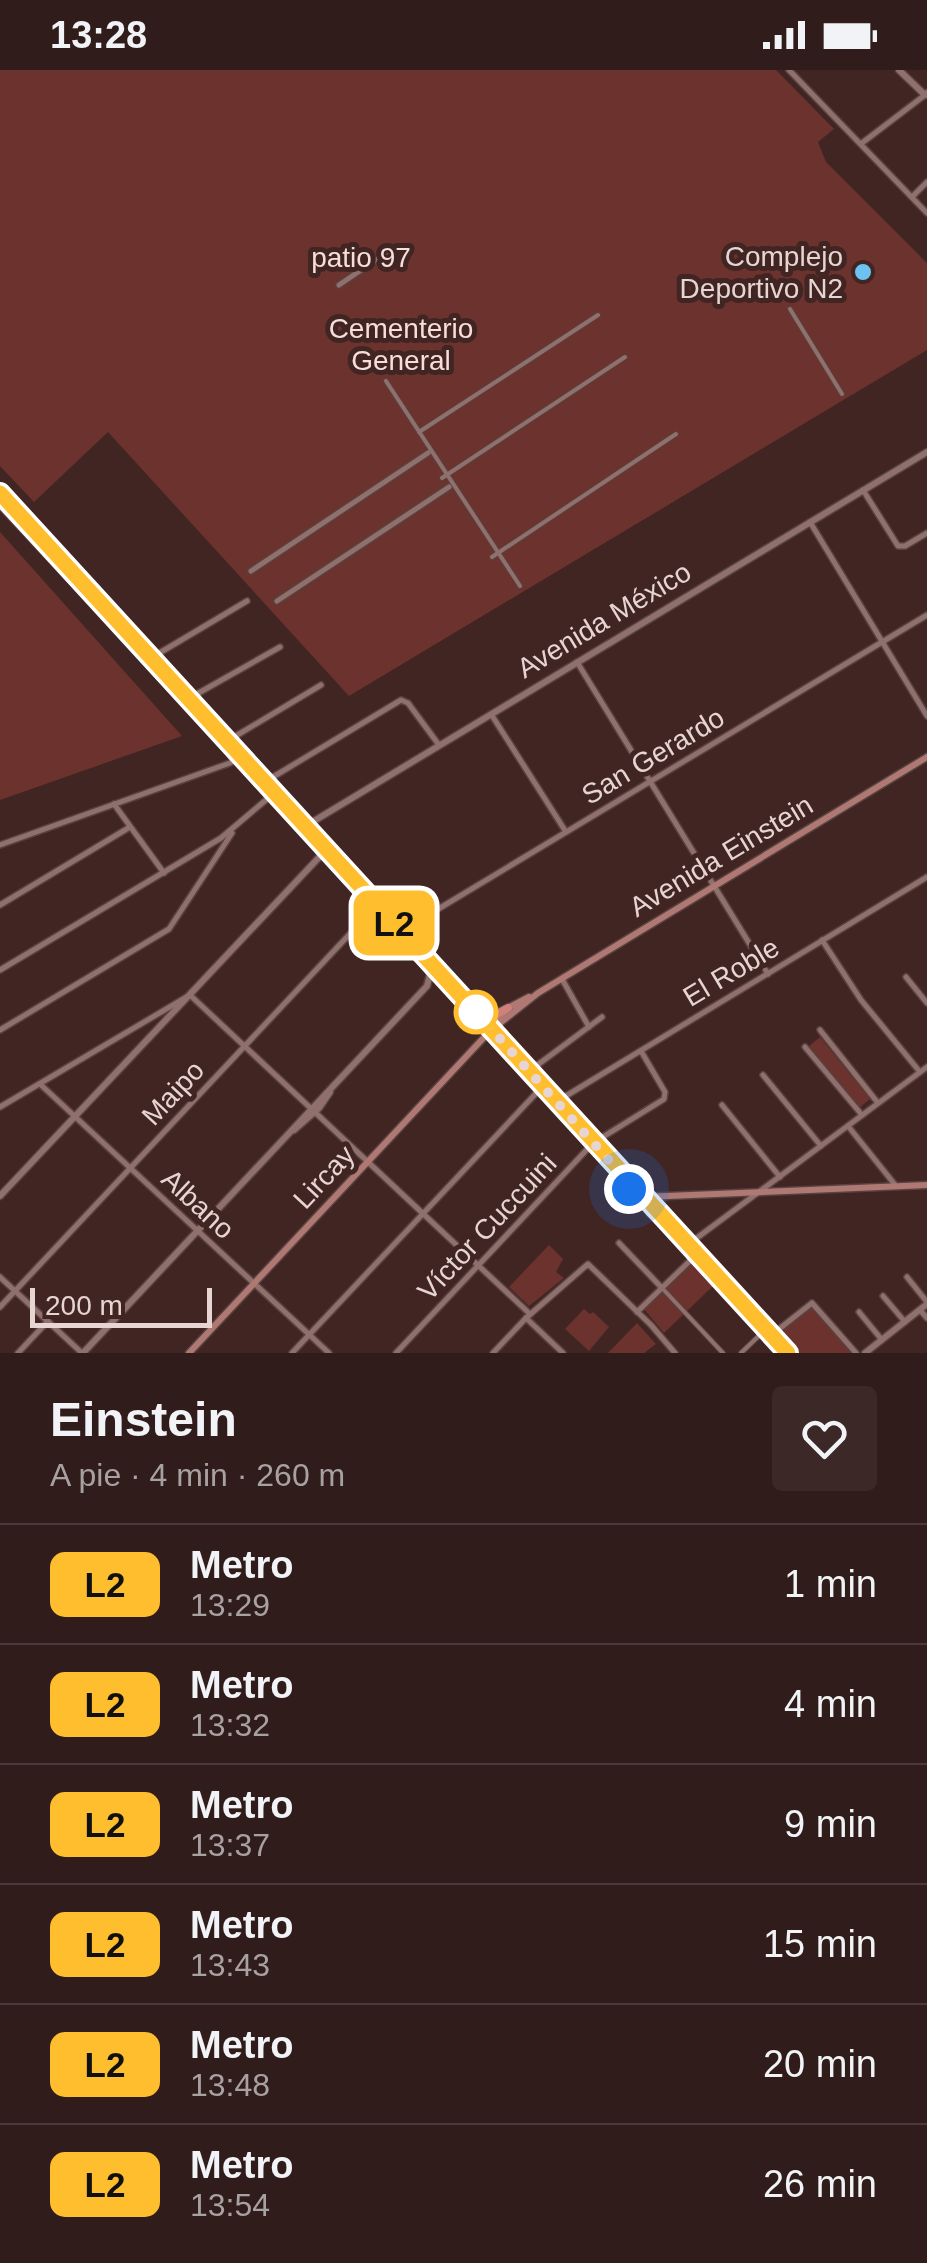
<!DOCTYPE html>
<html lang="es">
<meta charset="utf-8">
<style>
body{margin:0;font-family:Arial,sans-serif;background:#3c2927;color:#f1f3f6;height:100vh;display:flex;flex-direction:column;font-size:38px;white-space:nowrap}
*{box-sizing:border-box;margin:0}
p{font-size:32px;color:#a8a1a2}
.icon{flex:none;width:55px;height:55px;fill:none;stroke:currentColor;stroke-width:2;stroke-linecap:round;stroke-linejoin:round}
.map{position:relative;height:1283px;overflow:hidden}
.drawer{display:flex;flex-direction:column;background:#301c1a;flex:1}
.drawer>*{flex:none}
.badge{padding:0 20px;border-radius:15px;font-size:35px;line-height:65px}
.scale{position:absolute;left:30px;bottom:25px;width:182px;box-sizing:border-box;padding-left:10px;border:5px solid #e7d5d3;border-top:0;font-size:28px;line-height:35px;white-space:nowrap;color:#e7d5d3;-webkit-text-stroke:8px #402523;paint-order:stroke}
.you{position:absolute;width:50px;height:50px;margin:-25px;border:8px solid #fff;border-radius:50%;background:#1a73e8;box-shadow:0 0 0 15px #1a73e833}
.map>.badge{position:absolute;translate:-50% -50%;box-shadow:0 0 0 5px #fff}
.round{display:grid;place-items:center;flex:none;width:105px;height:105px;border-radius:10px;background:#3c2927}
.headline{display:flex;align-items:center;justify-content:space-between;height:170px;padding:0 50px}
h1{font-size:48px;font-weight:700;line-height:75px}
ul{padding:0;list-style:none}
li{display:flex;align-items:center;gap:30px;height:120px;padding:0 50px;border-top:2px solid #4b3a39}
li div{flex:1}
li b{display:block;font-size:38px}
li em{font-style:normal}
li .badge{min-width:110px;font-weight:700;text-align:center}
.status{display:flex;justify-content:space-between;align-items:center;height:70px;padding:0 50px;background:#301c1a;direction:ltr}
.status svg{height:28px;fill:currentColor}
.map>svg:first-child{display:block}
</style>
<div class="status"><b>13:28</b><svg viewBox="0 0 49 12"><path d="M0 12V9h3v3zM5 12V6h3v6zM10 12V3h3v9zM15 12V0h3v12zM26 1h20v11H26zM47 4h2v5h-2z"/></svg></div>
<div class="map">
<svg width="927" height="1283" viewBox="0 0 927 1283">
<rect width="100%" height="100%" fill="#402523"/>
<g fill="#6c322e">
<polygon points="0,0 776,0 834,59 818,72 826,92 927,193 927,280 349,626 108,362 34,432 0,396"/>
<polygon points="0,462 182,666 0,730"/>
<polygon points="820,967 870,1029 858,1039 808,977"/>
<polygon points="549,1175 563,1189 556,1202 564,1208 529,1236 509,1217"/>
<polygon points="692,1194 713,1216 664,1263 644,1239"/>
<polygon points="808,1237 812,1237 852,1283 793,1283 776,1264"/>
<polygon points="584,1239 590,1244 593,1242 609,1257 589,1281 565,1259"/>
<polygon points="637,1253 656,1274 644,1283 608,1283"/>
</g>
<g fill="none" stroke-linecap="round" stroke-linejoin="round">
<defs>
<g id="pedestrian">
<polyline points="790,239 842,324"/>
<polyline points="386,311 520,516"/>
<polyline points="419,362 598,245"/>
<polyline points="442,408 625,287"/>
<polyline points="492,487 676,364"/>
<polyline points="662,1218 723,1283"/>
<polyline points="741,1283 764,1261"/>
</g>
<g id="minor">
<polyline points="789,0 927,143"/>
<polyline points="862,73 925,25"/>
<polyline points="912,127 927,112"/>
<polyline points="339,215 395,177"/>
<polyline points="863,420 898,476 905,476 927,463"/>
<polyline points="810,452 927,646"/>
<polyline points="251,501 428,383"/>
<polyline points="277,531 449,417"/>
<polyline points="151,588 247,531"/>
<polyline points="577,592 768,904"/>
<polyline points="188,629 280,577"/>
<polyline points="491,644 566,762"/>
<polyline points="229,670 321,615"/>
<polyline points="263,713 401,630 408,633 439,675"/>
<polyline points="114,734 164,803"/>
<polyline points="0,775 230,693 239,687"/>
<polyline points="0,835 130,757"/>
<polyline points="400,862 927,545"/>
<polyline points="822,870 861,930 920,1002"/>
<polyline points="0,900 221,768 273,724"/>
<polyline points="906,907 927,933"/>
<polyline points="562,909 589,957"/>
<polyline points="0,960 169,859 232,763"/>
<polyline points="820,960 878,1033"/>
<polyline points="805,977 862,1045"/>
<polyline points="528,1002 602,947"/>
<polyline points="763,1005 821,1076"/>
<polyline points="40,1014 329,1283"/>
<polyline points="556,1032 927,807"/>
<polyline points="722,1035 780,1107"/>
<polyline points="0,1037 190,925 530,1244"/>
<polyline points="848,1056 896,1116"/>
<polyline points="619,1173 662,1218"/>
<polyline points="686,1176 927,997"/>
<polyline points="0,1207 82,1283"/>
<polyline points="907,1207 927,1232"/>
<polyline points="883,1226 905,1252"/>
<polyline points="0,1237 376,836"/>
<polyline points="920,1240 927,1248"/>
<polyline points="637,1242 695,1186"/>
<polyline points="859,1242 882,1270"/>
<polyline points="526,1248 563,1283"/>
<polyline points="769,1267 812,1233 856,1283"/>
<polyline points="18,1283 48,1251"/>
<polyline points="292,1283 542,1017"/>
<polyline points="396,1283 593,1073 664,1029 665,1022 641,981"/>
<polyline points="493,1283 526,1248 588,1194 651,1255 675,1283"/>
</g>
<g id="tertiary">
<polyline points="899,0 925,25 927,23"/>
<polyline points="304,757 927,382"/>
<polyline points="294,1060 319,1038 330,1022"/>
<polyline points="0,1126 325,781"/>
<polyline points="83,1283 427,916 432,897"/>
<polyline points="865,1283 927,1234"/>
</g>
<g id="secondary">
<polyline points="493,956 508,938 529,927"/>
<polyline points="643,1127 927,1115"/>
<polyline points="189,1283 490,961 538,923 927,687"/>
</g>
<g id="primary">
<polyline points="0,420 26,452 231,674 236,684 623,1106 656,1137 676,1165"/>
<polyline points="0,434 233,682"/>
<polyline points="476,946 493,946 508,938"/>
<polyline points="625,1110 650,1143 676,1165 785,1283"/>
</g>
</defs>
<use href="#pedestrian" stroke="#584240" stroke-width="6"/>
<use href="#minor" stroke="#584240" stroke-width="8"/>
<use href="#tertiary" stroke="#584240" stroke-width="9"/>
<use href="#secondary" stroke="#584240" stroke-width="9"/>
<use href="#primary" stroke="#584240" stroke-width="10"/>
<use href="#pedestrian" stroke="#90706d" stroke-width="4"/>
<use href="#minor" stroke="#90706d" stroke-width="5"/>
<use href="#tertiary" stroke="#90706d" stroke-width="6"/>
<use href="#secondary" stroke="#b07873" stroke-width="6"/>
<use href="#primary" stroke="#cf807a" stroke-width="8"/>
</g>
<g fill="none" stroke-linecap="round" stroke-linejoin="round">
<defs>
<polyline id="line" points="0,423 788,1283"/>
</defs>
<use href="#line" stroke="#fff" stroke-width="22"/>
<use href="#line" stroke="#ffbe2e" stroke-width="15"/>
<polyline stroke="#e7d5d3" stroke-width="10" stroke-dasharray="0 18" points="476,942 623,1106 629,1119"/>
</g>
<circle fill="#6dc2f3" stroke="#402523" stroke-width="4" cx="863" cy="202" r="10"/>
<circle fill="#fff" stroke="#ffbe2e" stroke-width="5" cx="476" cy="942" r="20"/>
<g text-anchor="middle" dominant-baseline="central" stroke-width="10" stroke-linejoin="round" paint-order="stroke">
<g font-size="28" fill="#e7d5d3" stroke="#402523" text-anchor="end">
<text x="843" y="186">Complejo<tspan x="843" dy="32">Deportivo N2</tspan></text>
</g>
<g font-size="28" fill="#f7dedb" stroke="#402523">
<text x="361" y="187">patio 97</text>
<text x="401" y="258">Cementerio<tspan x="401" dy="32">General</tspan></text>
</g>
<g font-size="28" fill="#e7d5d3" stroke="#402523">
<text transform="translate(604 550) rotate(-31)">Avenida México</text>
<text transform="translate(653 686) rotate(-31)">San Gerardo</text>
<text transform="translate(721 786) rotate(-31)">Avenida Einstein</text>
<text transform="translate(731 902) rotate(-31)">El Roble</text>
<text transform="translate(173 1023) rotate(-47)">Maipo</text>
<text transform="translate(324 1107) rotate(-47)">Lircay</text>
<text transform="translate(198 1134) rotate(43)">Albano</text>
<text transform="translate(487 1157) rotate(-47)">Víctor Cuccuini</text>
</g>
</g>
</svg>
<div class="scale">200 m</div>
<div class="you" style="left:629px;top:1119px"></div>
<b class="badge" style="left:394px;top:853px;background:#ffbe2e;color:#111">L2</b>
</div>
<section class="drawer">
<div class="headline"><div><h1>Einstein</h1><p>A pie · 4 min · 260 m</p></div><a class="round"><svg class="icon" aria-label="heart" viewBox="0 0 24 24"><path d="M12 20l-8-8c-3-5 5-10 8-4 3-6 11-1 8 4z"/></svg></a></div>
<ul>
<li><span class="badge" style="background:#ffbe2e;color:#111">L2</span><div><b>Metro</b><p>13:29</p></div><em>1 min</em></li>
<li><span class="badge" style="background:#ffbe2e;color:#111">L2</span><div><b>Metro</b><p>13:32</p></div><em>4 min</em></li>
<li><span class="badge" style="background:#ffbe2e;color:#111">L2</span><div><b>Metro</b><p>13:37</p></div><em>9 min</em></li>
<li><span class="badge" style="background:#ffbe2e;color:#111">L2</span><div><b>Metro</b><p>13:43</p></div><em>15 min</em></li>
<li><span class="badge" style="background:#ffbe2e;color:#111">L2</span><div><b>Metro</b><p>13:48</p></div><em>20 min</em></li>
<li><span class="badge" style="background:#ffbe2e;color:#111">L2</span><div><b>Metro</b><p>13:54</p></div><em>26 min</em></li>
</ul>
</section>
